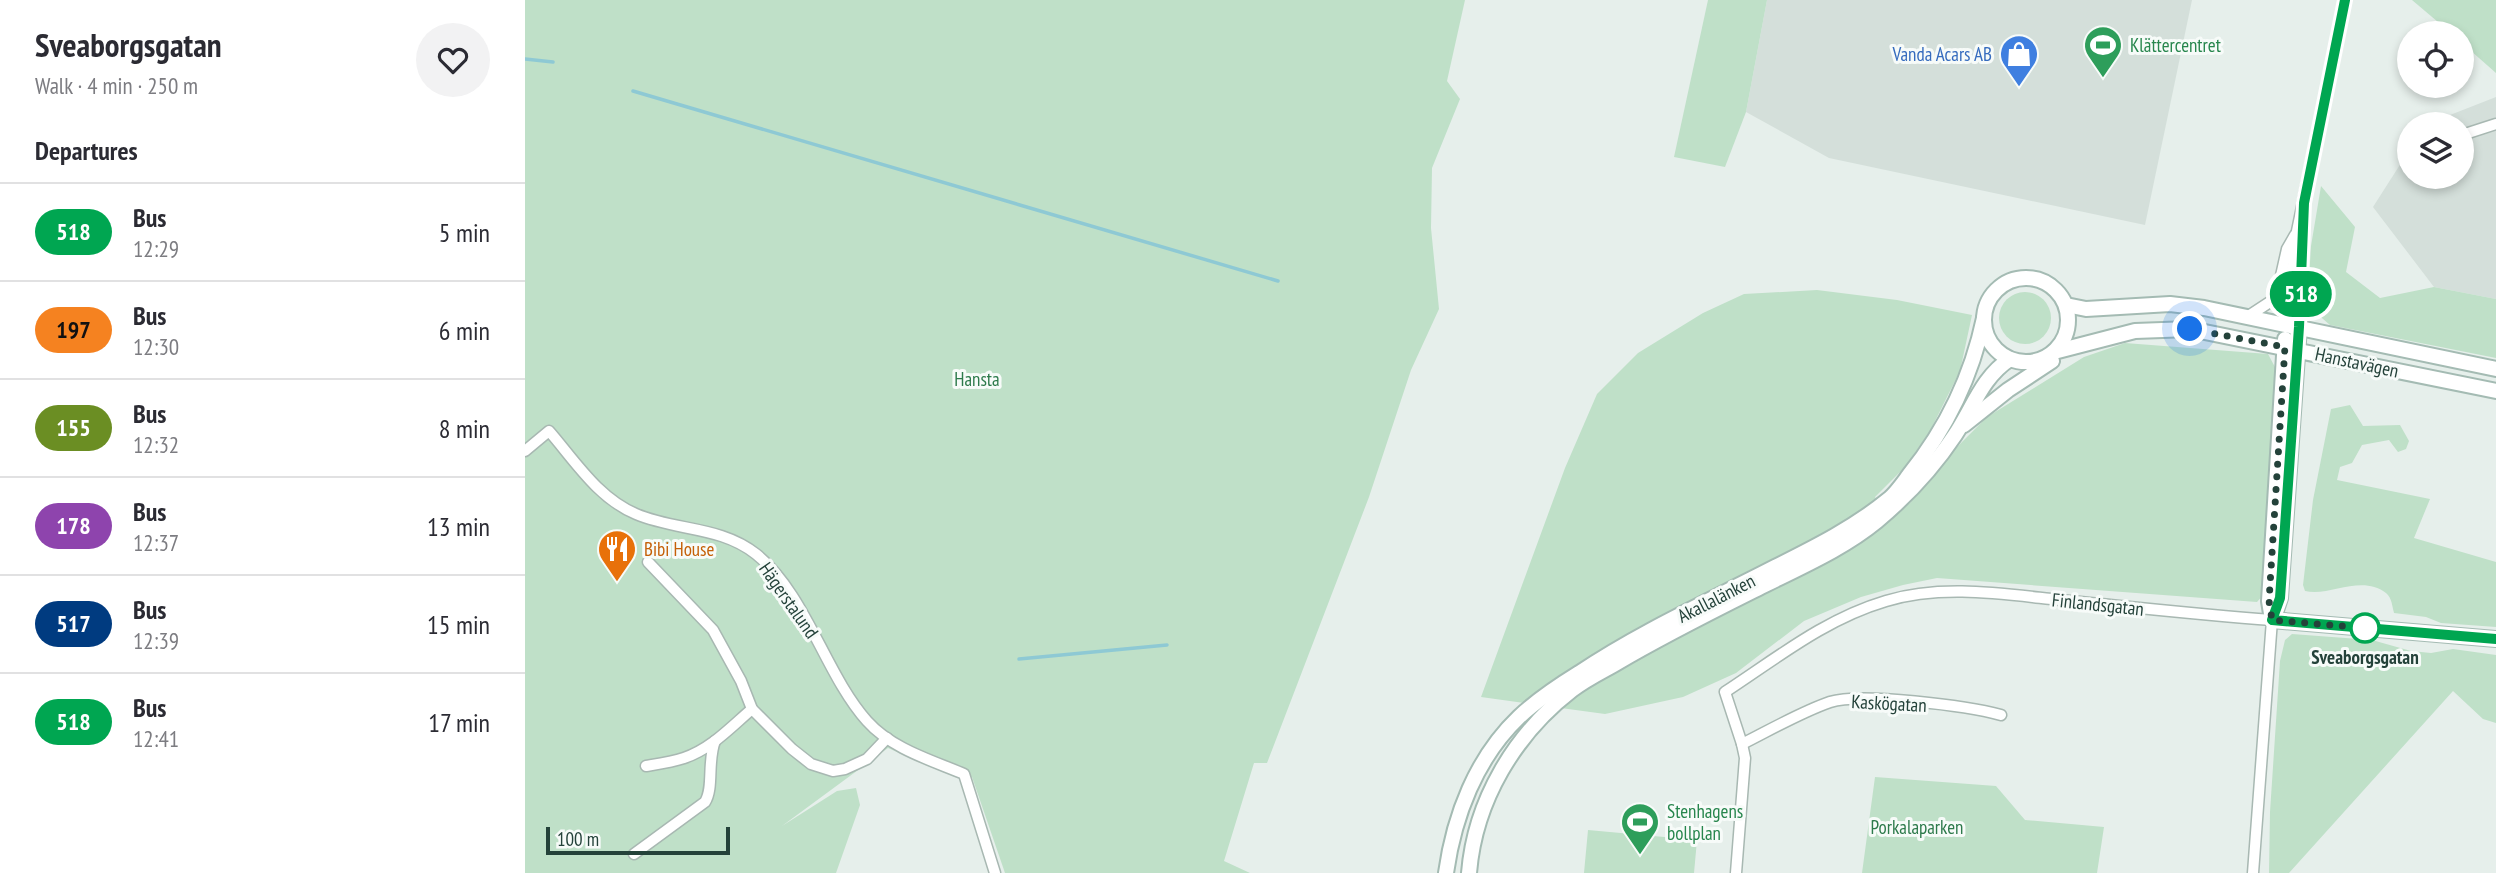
<!DOCTYPE html>
<meta charset="utf-8">
<style>
body{margin:0;font-family:"PT Sans Narrow",sans-serif;background:#f2f2f3;color:#2b2b33;height:100vh;display:flex;flex-direction:column;font-size:26px;white-space:nowrap}
*{box-sizing:border-box;margin:0}
p{font-size:23px;color:#7c7c81}
.icon{flex:none;width:38px;height:38px;fill:none;stroke:currentColor;stroke-width:2;stroke-linecap:round;stroke-linejoin:round}
.map{position:relative;flex:1;overflow:hidden}
.sheet{display:flex;flex-direction:column;background:#fff;width:525px}
.sheet>*{flex:none}
.badge{padding:0 14px;border-radius:23px;font-size:24px;line-height:46px}
.fabs{position:absolute;left:1872px;top:21px;display:grid;gap:14px}
.fabs a{display:grid;place-items:center;width:77px;height:77px;border-radius:50%;background:#fff;box-shadow:0 4px 10px #0003;font-size:35px}
.scale{position:absolute;left:21px;bottom:18px;width:184px;box-sizing:border-box;padding-left:7px;border:4px solid #24423a;border-top:0;font-size:19px;line-height:24px;white-space:nowrap;color:#24423a;-webkit-text-stroke:5px #f7fbf9;paint-order:stroke}
.you{position:absolute;width:35px;height:35px;margin:-18px;border:5px solid #fff;border-radius:50%;background:#1a73e8;box-shadow:0 0 0 10px #1a73e833}
.map>.badge{position:absolute;translate:-50% -50%;box-shadow:0 0 0 4px #fff}
h2{padding:0 35px;font-size:26px;line-height:63px}
.round{display:grid;place-items:center;flex:none;width:74px;height:74px;border-radius:37px;background:#f2f2f3}
.headline{display:flex;align-items:center;justify-content:space-between;height:119px;padding:0 35px}
h1{font-size:33px;font-weight:600;line-height:52px}
ul{padding:0;list-style:none}
li{display:flex;align-items:center;gap:21px;height:98px;padding:0 35px;border-top:2px solid #e1e1e2}
li div{flex:1}
li b{display:block;font-size:26px}
li em{font-style:normal}
li .badge{min-width:77px;font-weight:700;text-align:center}
main{display:flex;flex:1;min-height:0}
.map>svg:first-child{display:block}
</style>
<main>
<section class="sheet">
<div class="headline"><div><h1>Sveaborgsgatan</h1><p>Walk · 4 min · 250 m</p></div><a class="round"><svg class="icon" aria-label="heart" viewBox="0 0 24 24"><path d="M12 20l-8-8c-3-5 5-10 8-4 3-6 11-1 8 4z"/></svg></a></div>
<h2>Departures</h2>
<ul>
<li><span class="badge" style="background:#00a651;color:#fff">518</span><div><b>Bus</b><p>12:29</p></div><em>5 min</em></li>
<li><span class="badge" style="background:#f58220;color:#111">197</span><div><b>Bus</b><p>12:30</p></div><em>6 min</em></li>
<li><span class="badge" style="background:#6b8e23;color:#fff">155</span><div><b>Bus</b><p>12:32</p></div><em>8 min</em></li>
<li><span class="badge" style="background:#8e44ad;color:#fff">178</span><div><b>Bus</b><p>12:37</p></div><em>13 min</em></li>
<li><span class="badge" style="background:#003b80;color:#fff">517</span><div><b>Bus</b><p>12:39</p></div><em>15 min</em></li>
<li><span class="badge" style="background:#00a651;color:#fff">518</span><div><b>Bus</b><p>12:41</p></div><em>17 min</em></li>
</ul>
</section>
<div class="map">
<svg width="1971" height="873" viewBox="0 0 1971 873">
<rect width="100%" height="100%" fill="#e6efeb"/>
<g fill="#d4dfda">
<polygon points="1242,0 1667,0 1620,225 1304,158 1221,112"/>
<polygon points="1971,97 1971,299 1909,287 1848,207 1885,149 1885,177 1937,177 1937,124 1902,124"/>
</g>
<g fill="#bfe0c8">
<polygon points="0,0 940,0 922,81 935,99 907,168 906,228 914,309 886,370 844,497 742,763 729,763 699,861 725,873 480,873 447,777 408,768 363,748 257,826 312,791 331,788 335,805 311,873 0,873"/>
<polygon points="1183,0 1242,0 1221,112 1200,167 1149,157"/>
<polygon points="1887,0 1971,0 1971,73 1937,43 1937,33 1926,33"/>
<polygon points="1796,186 1830,227 1821,272 1855,298 1909,287 1971,299 1971,358 1805,325 1790,312 1783,295 1786,246"/>
<polygon points="1292,290 1372,300 1447,315 1435,371 1405,431 1381,466 1350,497 1363,519 1385,503 1420,459 1462,417 1559,357 1600,343 1743,354 1751,369 1740,593 1732,602 1412,578 1378,585 1336,597 1279,621 1211,673 1158,697 1080,714 956,697 1040,468 1072,394 1113,353 1178,313 1219,294"/>
<circle cx="1500" cy="318" r="26"/>
<path d="M1825,405L1838,426L1875,425L1884,441L1881,449L1873,452L1864,440L1837,445L1827,463L1815,467L1812,480L1905,499L1889,538L1971,562V627L1916,623L1901,617L1869,613C1867,606 1867,598 1861,593C1836,574 1805,597 1780,591L1778,585L1788,500L1806,409Z"/>
<polygon points="1767,634 1847,640 1886,651 1906,653 1928,649 1971,655 1971,723 1958,719 1928,691 1764,873 1744,873 1745,812 1755,661 1760,640"/>
<polygon points="1350,777 1471,786 1500,820 1579,827 1572,873 1337,873"/>
<polygon points="1063,830 1172,840 1169,873 1059,873"/>
</g>
<g fill="none" stroke-linecap="round" stroke-linejoin="round">
<g stroke="#8ec9d4" stroke-width="3.5">
<polyline points="0,59 28,62"/>
<polyline points="108,91 753,281"/>
<polyline points="494,659 642,645"/>
</g>
<defs>
<g id="street">
<polyline points="1937,135 1971,124"/>
<polyline points="1722,317 1751,298 1762,249 1770,235"/>
<polyline points="1761,325 1772,231 1820,0"/>
<polyline points="1774,327 1779,221"/>
<path d="M0,451L24,431C50,461 73,498 111,514C151,531 196,526 231,554C281,594 300,674 342,721C367,749 406,760 439,774L470,873"/>
<polyline points="123,562 188,630 216,681 227,709 267,749 286,764 308,771 320,769 342,759 362,738"/>
<path d="M1217,744C1245,730 1276,712 1305,702C1336,692 1443,706 1476,715"/>
<path d="M121,766C133,764 147,762 159,758C186,749 206,727 227,709"/>
<path d="M109,854L180,802C189,788 182,761 190,741"/>
<path d="M1211,873L1220,758L1217,744L1200,692C1252,658 1300,619 1361,601C1417,584 1478,594 1535,600C1606,607 1677,615 1747,620L1728,873"/>
</g>
<g id="secondary">
<circle cx="1501" cy="320" r="42"/>
<polyline points="1541,305 1561,309 1645,304 1679,308 1971,369"/>
<polyline points="1529,352 1610,331 1665,329 1971,391"/>
<polyline points="1439,425 1483,390 1527,361"/>
<polyline points="1748,619 1755,598 1774,327"/>
<polyline points="1747,620 1744,601 1760,339"/>
<polyline points="1747,620 1971,639"/>
<path d="M921,873C929,816 951,758 994,717C1012,700 1033,686 1054,673C1115,632 1184,601 1250,567C1290,547 1330,527 1364,499C1372,492 1378,483 1384,475C1421,429 1447,375 1459,318"/>
<path d="M944,873C950,800 990,734 1047,690C1061,679 1078,671 1092,663C1141,634 1192,609 1242,584C1280,565 1319,548 1352,521C1382,496 1408,468 1430,435C1448,408 1457,377 1485,359"/>
</g>
</defs>
<use href="#street" stroke="#a8b8b2" stroke-width="13"/>
<use href="#secondary" stroke="#a4bbb3" stroke-width="18"/>
<use href="#street" stroke="#fff" stroke-width="10"/>
<use href="#secondary" stroke="#fff" stroke-width="14"/>
</g>
<g fill="none" stroke-linecap="round" stroke-linejoin="round">
<defs>
<polyline id="line" points="1820,0 1779,203 1774,327 1755,598 1747,620 1971,639"/>
</defs>
<use href="#line" stroke="#fff" stroke-width="16"/>
<use href="#line" stroke="#00a651" stroke-width="10"/>
<polyline stroke="#24423a" stroke-width="7" stroke-dasharray="0 12.6" points="1665,329 1760,347 1744,601 1747,620 1840,628"/>
</g>
<defs>
<symbol id="stadium-pin" viewBox="-11 -11 22 30"><path d="M0 17L-7.5 6A9.5 9.5 0 1 1 7.5 6Z" fill="#2e9e5b" stroke="#f7fbf9"/><path d="M0-5a6.5 5 0 1 0 0 10a6.5 5 0 1 0 0-10ZM-3.5-1.8h7v3.6h-7Z" fill="#fff"/></symbol>
<symbol id="shop-pin" viewBox="-11 -11 22 30"><path d="M0 17L-7.5 6A9.5 9.5 0 1 1 7.5 6Z" fill="#3f7fe0" stroke="#f7fbf9"/><path d="M-5-2.5h2.3a2.7 3.5 0 0 1 5.4 0H5L5.5 6h-11ZM-1.5-2.5h3a1.5 2.3 0 0 0-3 0Z" fill="#fff"/></symbol>
<symbol id="restaurant-pin" viewBox="-11 -11 22 30"><path d="M0 17L-7.5 6A9.5 9.5 0 1 1 7.5 6Z" fill="#e8710a" stroke="#f7fbf9"/><path d="M-5-6h1v4h1v-4h1v4h1v-4h1v5L-1.5 .5V6h-2V.5L-5-1ZM5-6V6H3V1.5H1.5Q1.5-4 5-6Z" fill="#fff"/></symbol>
</defs>
<g fill-rule="evenodd">
<use href="#stadium-pin" x="1556" y="23" width="44" height="60"/>
<use href="#shop-pin" x="1472" y="32" width="44" height="60"/>
<use href="#restaurant-pin" x="70" y="527" width="44" height="60"/>
<use href="#stadium-pin" x="1093" y="800" width="44" height="60"/>
</g>
<circle fill="#fff" stroke="#00a651" stroke-width="3.5" cx="1840" cy="628" r="14"/>
<g text-anchor="middle" dominant-baseline="central" stroke-width="6" stroke-linejoin="round" paint-order="stroke">
<g font-size="19" fill="#27864d" stroke="#f7fbf9" text-anchor="start">
<text x="1605" y="45">Klättercentret</text>
<text x="1142" y="811">Stenhagens<tspan x="1142" dy="22">bollplan</tspan></text>
</g>
<g font-size="19" fill="#366cbe" stroke="#f7fbf9" text-anchor="end">
<text x="1467" y="54">Vanda Acars AB</text>
</g>
<g font-size="19" fill="#24423a" stroke="#f7fbf9">
<text transform="translate(1832 362) rotate(12)">Hanstavägen</text>
<text transform="translate(1191 598) rotate(-27)">Akallalänken</text>
<text transform="translate(264 600) rotate(55)">Hägerstalund</text>
<text transform="translate(1573 604) rotate(6)">Finlandsgatan</text>
<text transform="translate(1364 703) rotate(3)">Kaskögatan</text>
</g>
<g font-size="19" fill="#2d7a4b" stroke="#f7fbf9">
<text x="452" y="379">Hansta</text>
<text x="1392" y="827">Porkalaparken</text>
</g>
<g font-size="19" fill="#c56008" stroke="#f7fbf9" text-anchor="start">
<text x="119" y="549">Bibi House</text>
</g>
<g font-size="19" font-weight="bold" fill="#24423a" stroke="#f7fbf9">
<text x="1840" y="657">Sveaborgsgatan</text>
</g>
</g>
</svg>
<div class="fabs">
<a><svg class="icon" aria-label="locate" viewBox="0 0 24 24"><circle cx="12" cy="12" r="6"/><path d="M12 2v4M12 18v4M2 12h4M18 12h4"/></svg></a>
<a><svg class="icon" aria-label="layers" viewBox="0 0 24 24"><path d="M12 4l9 5-9 5-9-5zM3 14l9 5 9-5"/></svg></a>
</div>
<div class="scale">100 m</div>
<div class="you" style="left:1665px;top:329px"></div>
<b class="badge" style="left:1776px;top:294px;background:#00a651;color:#fff">518</b>
</div>
</main>
